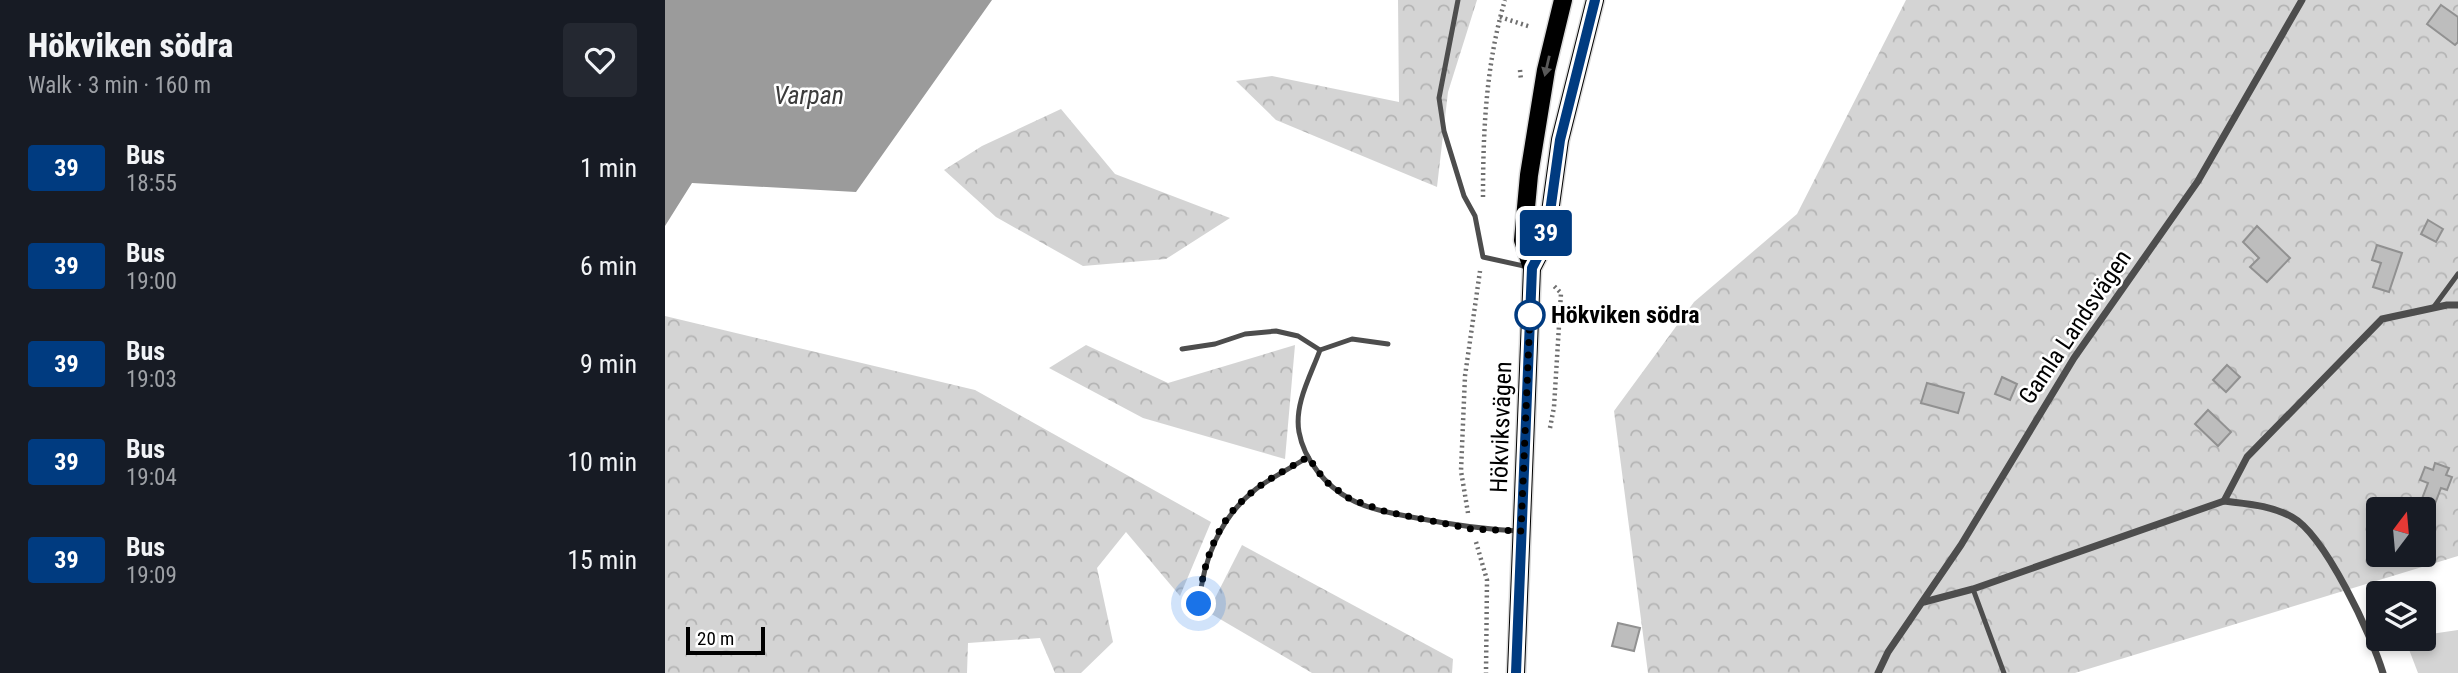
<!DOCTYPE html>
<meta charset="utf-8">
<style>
body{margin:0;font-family:"Roboto Condensed",sans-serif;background:#242831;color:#f1f3f6;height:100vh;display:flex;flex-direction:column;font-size:26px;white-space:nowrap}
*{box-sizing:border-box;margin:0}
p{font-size:23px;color:#9ea1a6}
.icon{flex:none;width:38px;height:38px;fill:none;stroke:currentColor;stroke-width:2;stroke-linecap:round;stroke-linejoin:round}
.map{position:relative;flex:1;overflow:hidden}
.drawer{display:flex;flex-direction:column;background:#171b24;width:665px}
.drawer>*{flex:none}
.badge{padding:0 14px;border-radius:5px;font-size:24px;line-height:46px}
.needle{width:46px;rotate:16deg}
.buttons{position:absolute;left:1701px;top:497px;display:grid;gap:14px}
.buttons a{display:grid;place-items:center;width:70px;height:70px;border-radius:7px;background:#171b24;box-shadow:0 4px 10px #0003;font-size:35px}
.scale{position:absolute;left:21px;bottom:18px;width:79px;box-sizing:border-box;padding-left:7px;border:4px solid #000;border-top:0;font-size:19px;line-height:24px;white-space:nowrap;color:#000;-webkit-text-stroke:5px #fff;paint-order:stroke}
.you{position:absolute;width:35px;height:35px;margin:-18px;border:5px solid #fff;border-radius:50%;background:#1a73e8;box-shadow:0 0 0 10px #1a73e833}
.map>.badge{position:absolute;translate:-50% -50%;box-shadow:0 0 0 4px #fff}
.round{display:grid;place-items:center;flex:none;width:74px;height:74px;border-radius:7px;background:#242831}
.summary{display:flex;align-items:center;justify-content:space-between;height:119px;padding:0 28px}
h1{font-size:33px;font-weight:800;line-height:52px}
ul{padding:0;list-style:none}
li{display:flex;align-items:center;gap:21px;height:98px;padding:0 28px}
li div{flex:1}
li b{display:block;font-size:26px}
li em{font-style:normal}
li .badge{min-width:77px;font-weight:700;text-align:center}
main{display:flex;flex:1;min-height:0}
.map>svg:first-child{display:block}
</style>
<main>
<section class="drawer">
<div class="summary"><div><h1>Hökviken södra</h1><p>Walk · 3 min · 160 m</p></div><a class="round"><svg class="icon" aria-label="heart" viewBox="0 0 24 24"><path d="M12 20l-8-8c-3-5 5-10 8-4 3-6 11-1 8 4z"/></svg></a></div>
<ul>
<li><span class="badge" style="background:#003b80;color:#fff">39</span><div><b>Bus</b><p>18:55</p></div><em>1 min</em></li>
<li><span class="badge" style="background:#003b80;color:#fff">39</span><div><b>Bus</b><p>19:00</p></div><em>6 min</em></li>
<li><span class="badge" style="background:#003b80;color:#fff">39</span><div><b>Bus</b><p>19:03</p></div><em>9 min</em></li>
<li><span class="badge" style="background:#003b80;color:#fff">39</span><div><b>Bus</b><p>19:04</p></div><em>10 min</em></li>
<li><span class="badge" style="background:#003b80;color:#fff">39</span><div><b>Bus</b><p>19:09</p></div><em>15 min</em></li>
</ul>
</section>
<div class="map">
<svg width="1793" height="673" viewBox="0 0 1793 673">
<defs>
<pattern id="forest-crowns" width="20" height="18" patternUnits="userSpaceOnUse" patternTransform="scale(1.75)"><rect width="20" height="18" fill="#d4d4d4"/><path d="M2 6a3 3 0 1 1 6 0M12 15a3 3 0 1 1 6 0" fill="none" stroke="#b4b4b4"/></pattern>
</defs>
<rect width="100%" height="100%" fill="#fff"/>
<g fill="url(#forest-crowns)" fill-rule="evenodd">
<polygon points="733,0 812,0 783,92 772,187 611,120 571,81 607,76 734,102"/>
<path d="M1241,0H1793V556L1410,673H983L949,411L1029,302L1132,214ZM1713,509H1759V555H1713Z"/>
<polygon points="396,109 450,174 565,218 501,259 418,266 331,217 279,170 317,146"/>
<polygon points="0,316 310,390 546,522 515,596 461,532 432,568 448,642 416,673 390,673 375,638 303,643 302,673 0,673"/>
<polygon points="421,345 503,383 630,345 620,459 478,418 384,368"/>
<polygon points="577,545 788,659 787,673 647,673 543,612"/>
</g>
<polygon fill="#d4d4d4" points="1793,630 1793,673 1753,673 1740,639 1759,639 1759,635"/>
<polygon fill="#9b9b9b" points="0,0 327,0 191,192 27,183 0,226"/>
<g fill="#bdbdbd" stroke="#919191" stroke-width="2">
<polygon points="1776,5 1793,17 1793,42 1790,45 1762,24"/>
<polygon points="1763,220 1778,229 1771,242 1756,234"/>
<polygon points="1592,226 1625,258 1602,282 1585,267 1594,258 1578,242"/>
<polygon points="1712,245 1737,253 1724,292 1708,287 1716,263 1707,260"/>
<polygon points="1562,365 1575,377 1561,392 1548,380"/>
<polygon points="1337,377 1352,384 1345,400 1330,394"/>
<polygon points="1262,383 1299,393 1293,413 1256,403"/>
<polygon points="1543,410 1566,432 1553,446 1530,424"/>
<polygon points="1770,463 1784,468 1781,475 1787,477 1782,490 1776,488 1768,509 1755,504 1763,483 1755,480 1760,467 1768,470"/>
<polygon points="953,623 975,628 969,651 947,646"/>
</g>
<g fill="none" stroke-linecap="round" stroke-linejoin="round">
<defs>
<g id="primary">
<polyline points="867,268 881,241 895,140 930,0"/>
<polyline points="851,673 867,268 858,240 864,175 881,70 898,0"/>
</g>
</defs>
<use href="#primary" stroke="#dbdbdb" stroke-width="21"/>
<g stroke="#6f6f6f" stroke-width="4.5" stroke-dasharray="2 3.5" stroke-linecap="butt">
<polyline points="835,17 866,27"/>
<polyline points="855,70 856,80"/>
<path d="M818,197C818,130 821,64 840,0"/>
<polyline points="885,428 889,407 896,293 887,284"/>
<polyline points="803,513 796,471 800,376 815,271"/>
<polyline points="811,542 822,580 821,673"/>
</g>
<g stroke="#4d4d4d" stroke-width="5">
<polyline points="793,0 774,98 779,131 799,196 810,216 818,257 863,267"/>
<polyline points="1768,308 1793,274"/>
<polyline points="517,349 550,344 580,334 611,331 633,336 655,350 687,339 723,344"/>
<path d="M655,350C646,375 629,404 634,432C639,460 661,486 685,499C703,509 726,513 746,517C782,524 816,529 853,531"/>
<polyline points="1308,589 1339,673"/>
<path d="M534,604C538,560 555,517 591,489C607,477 626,468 643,457"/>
</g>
<g stroke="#4d4d4d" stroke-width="7">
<path d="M1559,501C1583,504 1605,505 1627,517C1660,535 1707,636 1718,673"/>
<polyline points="1259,602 1308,589 1559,501 1582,457 1717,319 1782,305 1793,305"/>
<polyline points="1213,673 1223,652 1296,545 1409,358 1533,181 1637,0"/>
</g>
<use href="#primary" stroke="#000" stroke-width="18"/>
</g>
<defs><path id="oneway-solid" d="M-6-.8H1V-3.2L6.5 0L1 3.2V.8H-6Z" transform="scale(1.75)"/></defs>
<use fill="#595959" href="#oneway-solid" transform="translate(882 66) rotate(103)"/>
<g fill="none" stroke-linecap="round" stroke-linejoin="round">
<defs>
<polyline id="line" points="851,673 867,268 881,241 895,140 930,0"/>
</defs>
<use href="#line" stroke="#fff" stroke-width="16"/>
<use href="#line" stroke="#003b80" stroke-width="10"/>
<path stroke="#000" stroke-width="7" stroke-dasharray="0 12.6" d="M534,604C537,569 549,529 574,504C593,484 619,471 643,457L660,481L685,499L722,512L806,529L856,531L865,315"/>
</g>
<circle fill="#fff" stroke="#003b80" stroke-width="3.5" cx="865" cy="315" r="14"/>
<g text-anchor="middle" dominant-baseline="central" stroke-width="5" stroke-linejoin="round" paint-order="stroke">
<g font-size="24" font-weight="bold" fill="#000" stroke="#fff" text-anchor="start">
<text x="886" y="315">Hökviken södra</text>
</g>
<g font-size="24" fill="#000" stroke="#fff">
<text transform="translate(1410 327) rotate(-56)">Gamla Landsvägen</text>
<text transform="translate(836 427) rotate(-88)">Hökviksvägen</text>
</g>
<g font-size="26" font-style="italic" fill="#3c3c3c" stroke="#fff">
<text x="144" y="95">Varpan</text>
</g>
</g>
</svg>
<div class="buttons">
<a><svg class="needle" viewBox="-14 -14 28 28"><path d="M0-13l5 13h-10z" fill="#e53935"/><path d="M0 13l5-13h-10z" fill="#9ea1a6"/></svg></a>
<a><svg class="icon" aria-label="layers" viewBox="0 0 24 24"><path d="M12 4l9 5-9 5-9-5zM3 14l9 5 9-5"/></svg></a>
</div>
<div class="scale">20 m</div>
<div class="you" style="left:534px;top:604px"></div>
<b class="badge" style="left:881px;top:233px;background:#003b80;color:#fff">39</b>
</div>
</main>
